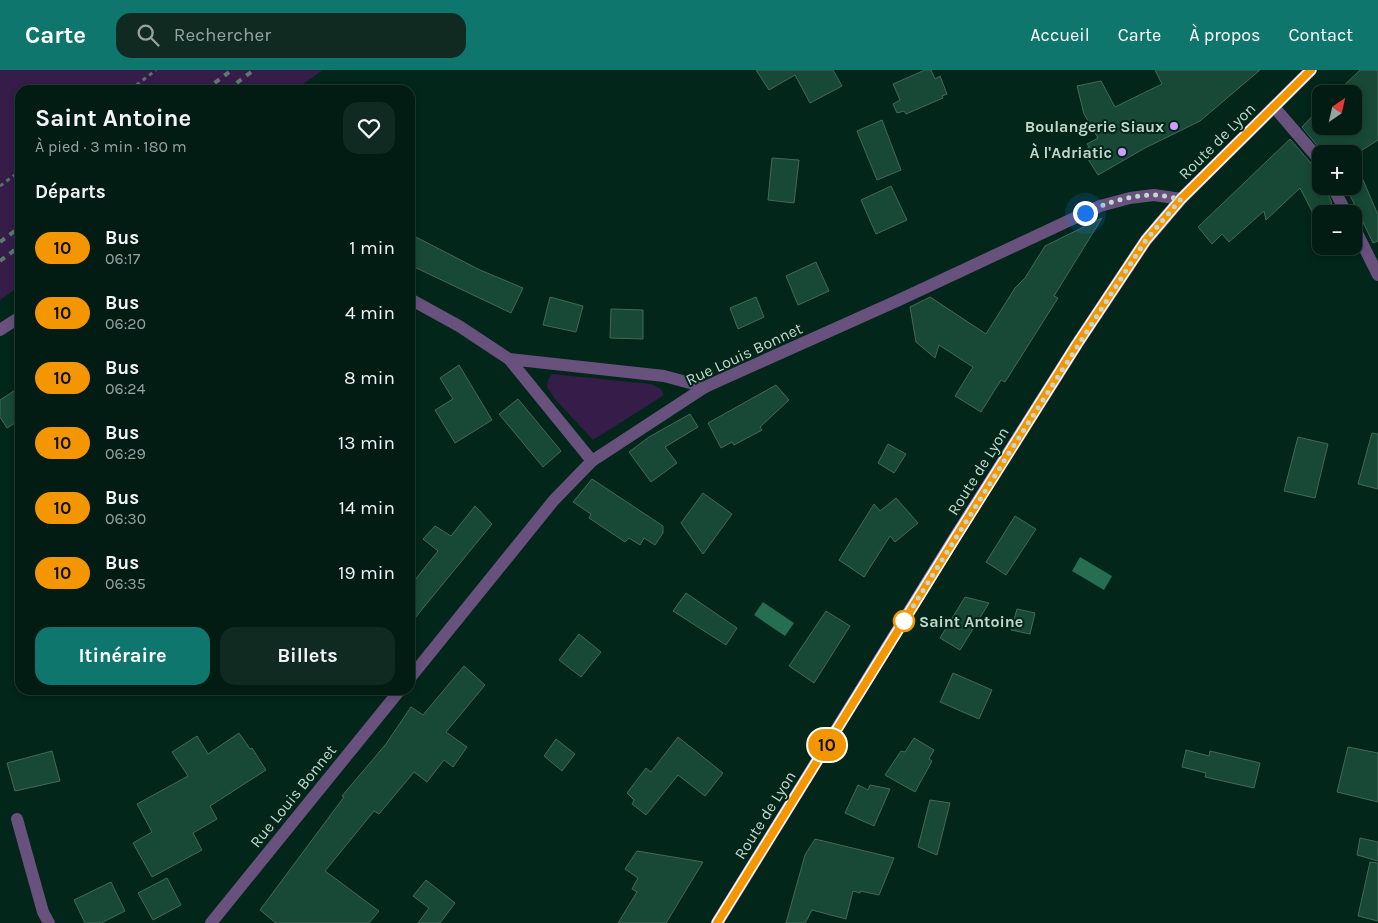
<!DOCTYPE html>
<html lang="fr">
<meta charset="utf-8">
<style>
body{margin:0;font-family:Karla,sans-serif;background:#102921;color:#f1f3f6;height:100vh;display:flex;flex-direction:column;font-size:19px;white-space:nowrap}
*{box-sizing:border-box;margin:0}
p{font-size:16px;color:#96a1a0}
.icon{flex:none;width:28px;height:28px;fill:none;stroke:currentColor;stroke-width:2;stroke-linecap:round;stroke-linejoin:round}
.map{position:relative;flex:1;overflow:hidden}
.side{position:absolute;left:15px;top:15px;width:400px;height:610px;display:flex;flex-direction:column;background:#021c13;border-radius:15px;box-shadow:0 2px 8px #0003,0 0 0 1px #233a33}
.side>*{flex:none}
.badge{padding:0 10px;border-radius:16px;font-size:18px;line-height:32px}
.needle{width:32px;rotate:34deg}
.fabs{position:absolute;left:1312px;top:15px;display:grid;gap:10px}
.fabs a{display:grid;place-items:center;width:50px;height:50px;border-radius:10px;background:#021c13;box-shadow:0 2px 8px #0003,0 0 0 1px #233a33;font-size:25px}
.you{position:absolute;width:25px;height:25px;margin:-12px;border:4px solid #fff;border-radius:50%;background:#1a73e8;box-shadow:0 0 0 8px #1a73e833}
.map>.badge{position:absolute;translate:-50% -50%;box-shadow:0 0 0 2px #fff}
h2{padding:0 20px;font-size:19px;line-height:45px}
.round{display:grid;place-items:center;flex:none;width:52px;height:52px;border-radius:15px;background:#102921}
.head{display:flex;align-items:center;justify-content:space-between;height:85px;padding:0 20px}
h1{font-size:24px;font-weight:700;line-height:38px}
.primary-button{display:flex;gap:10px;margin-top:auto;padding:10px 20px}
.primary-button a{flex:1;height:58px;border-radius:15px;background:#0f766e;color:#fff;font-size:20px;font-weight:700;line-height:58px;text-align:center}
.primary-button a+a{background:#102921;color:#f1f3f6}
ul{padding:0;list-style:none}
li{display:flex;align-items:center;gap:15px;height:65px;padding:0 20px}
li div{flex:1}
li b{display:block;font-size:19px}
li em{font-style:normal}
li .badge{min-width:55px;font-weight:700;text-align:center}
header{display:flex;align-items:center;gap:30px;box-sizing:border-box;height:70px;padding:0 25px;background:#0f766e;color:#fff}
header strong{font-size:24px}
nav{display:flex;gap:28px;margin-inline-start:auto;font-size:18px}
.search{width:350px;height:45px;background:#102921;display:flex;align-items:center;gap:12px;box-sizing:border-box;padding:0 18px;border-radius:15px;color:#96a1a0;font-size:19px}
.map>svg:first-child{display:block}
</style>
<header>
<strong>Carte</strong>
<div class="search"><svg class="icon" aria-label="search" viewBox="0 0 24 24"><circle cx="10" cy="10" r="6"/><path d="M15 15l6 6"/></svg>Rechercher</div>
<nav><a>Accueil</a><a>Carte</a><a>À propos</a><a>Contact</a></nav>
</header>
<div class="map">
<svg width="1378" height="853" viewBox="0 0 1378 853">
<rect width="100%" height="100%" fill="#022619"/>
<g fill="#351c49">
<polygon points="0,0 323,0 295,20 20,20 20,216 0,230"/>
<polygon points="552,304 651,314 661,319 664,325 593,370 555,329 547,317 548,310"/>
</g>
<g fill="#266e52">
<polygon points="1080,487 1112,506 1104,520 1072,501"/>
<polygon points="763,532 794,553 785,566 754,545"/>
</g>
<g fill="#174936" stroke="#456858">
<polygon points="756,0 833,0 842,16 810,33 795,5 769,20"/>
<polygon points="925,0 931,0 935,9 940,6 947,24 942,26 943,28 906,44 904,41 897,43 893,34 900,30 893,14"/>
<polygon points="1155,0 1260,0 1200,51 1145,78 1098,105 1083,81 1089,77 1087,74 1098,68 1084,44 1077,16 1101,11 1115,37 1162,14"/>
<polygon points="1360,0 1378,0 1378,70 1356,84 1324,84 1302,57 1321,37 1321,56 1354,56 1354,24 1335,24"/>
<polygon points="882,50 901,100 877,110 857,61"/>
<polygon points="1290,69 1310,92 1316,101 1321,103 1321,116 1324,116 1332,133 1313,143 1300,118 1266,150 1264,141 1229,172 1222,164 1212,174 1198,157"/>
<polygon points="772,88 799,90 794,133 768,130"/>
<polygon points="1354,89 1378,145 1378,171 1373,173 1349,123 1346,125 1341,116 1354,116"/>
<polygon points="891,116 907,150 876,164 861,130"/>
<polygon points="1102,148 1054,226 1058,228 1005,312 1001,310 981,342 955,326 973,297 939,275 935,288 916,272 910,237 930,227 986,264 1015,218 1025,208 1045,176"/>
<polygon points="410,164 480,200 523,218 511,243 410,195"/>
<polygon points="816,192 829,221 798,235 786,206"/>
<polygon points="550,227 583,236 576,262 543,255"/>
<polygon points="756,227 764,247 738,259 730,238"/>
<polygon points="611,239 643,240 643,269 610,268"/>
<polygon points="459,295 492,350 455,373 435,340 453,329 440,308"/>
<polygon points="776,315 789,330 760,357 762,360 734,375 732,372 721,378 708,353"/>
<polygon points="20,317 20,350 7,358 0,347 0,330"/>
<polygon points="518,329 561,381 543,397 499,344"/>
<polygon points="690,344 698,357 665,377 677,393 651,412 629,382 649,367"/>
<polygon points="1372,363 1378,364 1378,419 1358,414"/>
<polygon points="1298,367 1328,374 1315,428 1284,421"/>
<polygon points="888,374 906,384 894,403 878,393"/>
<polygon points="592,409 663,456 663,463 655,475 644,468 640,475 629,468 625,472 589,448 591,444 573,432"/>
<polygon points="703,423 732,444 703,484 681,453"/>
<polygon points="896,428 918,453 895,472 890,466 864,507 839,490 874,434 880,441"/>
<polygon points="475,436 492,454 410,554 410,516 438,481 423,469 435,456 451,466"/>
<polygon points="1015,446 1036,459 1006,505 986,492"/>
<polygon points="686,523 737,558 726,575 673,541"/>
<polygon points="965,527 989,533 960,580 940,568"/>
<polygon points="1017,539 1035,543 1030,564 1011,560"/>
<polygon points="826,541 850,556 814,613 789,596"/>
<polygon points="579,564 601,582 581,607 559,590"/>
<polygon points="464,596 485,615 446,662 467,677 453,697 444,690 427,712 414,702 379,744 374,741 325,801 379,841 369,853 276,853 260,840 344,727 342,726 386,674 411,637 423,645"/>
<polygon points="953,603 992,620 979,649 940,632"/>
<polygon points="239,663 250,679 252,678 266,700 210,736 217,749 193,763 202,780 152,807 133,773 152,762 137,734 188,706 172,682 197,666 208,684"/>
<polygon points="678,667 723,703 705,726 678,705 646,745 632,734 634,730 627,723 646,698 651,702"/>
<polygon points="914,668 934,680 929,689 932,691 915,722 885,705 901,681 905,682"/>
<polygon points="556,669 575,684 562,701 544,686"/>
<polygon points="1348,677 1378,683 1378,732 1337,722"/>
<polygon points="1186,680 1209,686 1210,681 1260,693 1254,718 1205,707 1206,703 1182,697"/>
<polygon points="52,681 60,711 15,721 7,693"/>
<polygon points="858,715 868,720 870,715 890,719 874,756 845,743"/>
<polygon points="930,730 950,733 937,785 918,777"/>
<polygon points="1360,768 1378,772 1378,791 1357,785"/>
<polygon points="815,769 894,788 879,825 860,821 860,823 853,821 846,849 812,840 805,853 786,853 805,785"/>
<polygon points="637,781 703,792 666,853 618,853 637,822 632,819 638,808 625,799"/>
<polygon points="1370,792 1378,793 1378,851 1358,846"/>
<polygon points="167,808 181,835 153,850 138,823"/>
<polygon points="426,810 455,833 440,853 418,853 429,838 413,826"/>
<polygon points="111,812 125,841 101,853 85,853 74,830"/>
</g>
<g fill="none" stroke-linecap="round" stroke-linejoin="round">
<g stroke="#577368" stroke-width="3" stroke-dasharray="4 4" stroke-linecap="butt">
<polyline points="130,20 156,0"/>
<polyline points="0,116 20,101"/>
</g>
<polyline stroke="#68517d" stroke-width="12" points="17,749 43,842 49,853"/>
<g stroke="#68517d" stroke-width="12">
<polyline points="1274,37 1317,87 1321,95"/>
<polyline points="1332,116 1347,144"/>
<polyline points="1354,157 1378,205"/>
<polyline points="410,229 459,256 509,289 592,391"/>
<polyline points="0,260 20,247"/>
<polyline points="509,289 664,306 705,317"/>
</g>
<g stroke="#68517d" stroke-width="12">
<polyline points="410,608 554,430 592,391 705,317 899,230 1100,136 1130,128 1154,125 1181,129"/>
<polyline points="211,853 400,620"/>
</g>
<polyline stroke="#b382df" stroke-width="12" points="717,853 954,469 1077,274 1146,170 1181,129 1311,0"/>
<g stroke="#5d796e" stroke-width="4" stroke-dasharray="6 6" stroke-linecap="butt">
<polyline points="205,20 232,0"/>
<polyline points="227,20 254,0"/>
<polyline points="0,172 20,157"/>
<polyline points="0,191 20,176"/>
</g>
</g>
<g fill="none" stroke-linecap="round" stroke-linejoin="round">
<defs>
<polyline id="line" points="717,853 954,470 1077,274 1146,170 1181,129 1311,0"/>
</defs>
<use href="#line" stroke="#fff" stroke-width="11"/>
<use href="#line" stroke="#f49600" stroke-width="8"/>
<path stroke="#c4d7cd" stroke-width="5" stroke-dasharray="0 9" d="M904,551L1011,380L1120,210L1146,170L1181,129C1172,128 1163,125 1154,125C1130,125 1106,133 1085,143"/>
</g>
<g fill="#d09dff" stroke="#022619" stroke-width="2">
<circle cx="1174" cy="56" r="5"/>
<circle cx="1122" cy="82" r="5"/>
</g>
<circle fill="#fff" stroke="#f49600" stroke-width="2.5" cx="904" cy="551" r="10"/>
<g text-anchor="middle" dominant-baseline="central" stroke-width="4" stroke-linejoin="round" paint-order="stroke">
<g font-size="16" font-weight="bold" fill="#c4d7cd" stroke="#022619" text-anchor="end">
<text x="1164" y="56">Boulangerie Siaux</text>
<text x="1112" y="82">À l'Adriatic</text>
</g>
<g font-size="16" fill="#c4d7cd" stroke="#022619">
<text transform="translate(1217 71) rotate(-45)">Route de Lyon</text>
<text transform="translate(744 284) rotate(-25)">Rue Louis Bonnet</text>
<text transform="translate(978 401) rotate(-58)">Route de Lyon</text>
<text transform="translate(293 726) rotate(-51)">Rue Louis Bonnet</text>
<text transform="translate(765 745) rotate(-58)">Route de Lyon</text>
</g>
<g font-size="16" font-weight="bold" fill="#c4d7cd" stroke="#022619" text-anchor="start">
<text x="919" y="551">Saint Antoine</text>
</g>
</g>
</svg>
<div class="fabs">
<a><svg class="needle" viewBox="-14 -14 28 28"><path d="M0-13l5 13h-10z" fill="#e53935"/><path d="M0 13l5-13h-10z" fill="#96a1a0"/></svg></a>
<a>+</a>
<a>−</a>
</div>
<div class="you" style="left:1085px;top:143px"></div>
<b class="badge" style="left:827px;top:675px;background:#f49600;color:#111">10</b>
<section class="side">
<div class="head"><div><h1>Saint Antoine</h1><p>À pied · 3 min · 180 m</p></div><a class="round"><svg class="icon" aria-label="heart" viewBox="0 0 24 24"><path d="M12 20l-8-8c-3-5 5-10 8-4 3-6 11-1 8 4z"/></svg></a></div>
<h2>Départs</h2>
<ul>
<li><span class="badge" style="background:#f49600;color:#111">10</span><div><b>Bus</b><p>06:17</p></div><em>1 min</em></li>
<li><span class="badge" style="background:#f49600;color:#111">10</span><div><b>Bus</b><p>06:20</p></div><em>4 min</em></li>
<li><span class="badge" style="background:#f49600;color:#111">10</span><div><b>Bus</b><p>06:24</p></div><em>8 min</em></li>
<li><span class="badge" style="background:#f49600;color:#111">10</span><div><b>Bus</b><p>06:29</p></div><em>13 min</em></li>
<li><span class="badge" style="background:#f49600;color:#111">10</span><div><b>Bus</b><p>06:30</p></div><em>14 min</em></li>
<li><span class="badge" style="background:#f49600;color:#111">10</span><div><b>Bus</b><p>06:35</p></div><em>19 min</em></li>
</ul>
<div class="primary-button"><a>Itinéraire</a><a>Billets</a></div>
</section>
</div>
